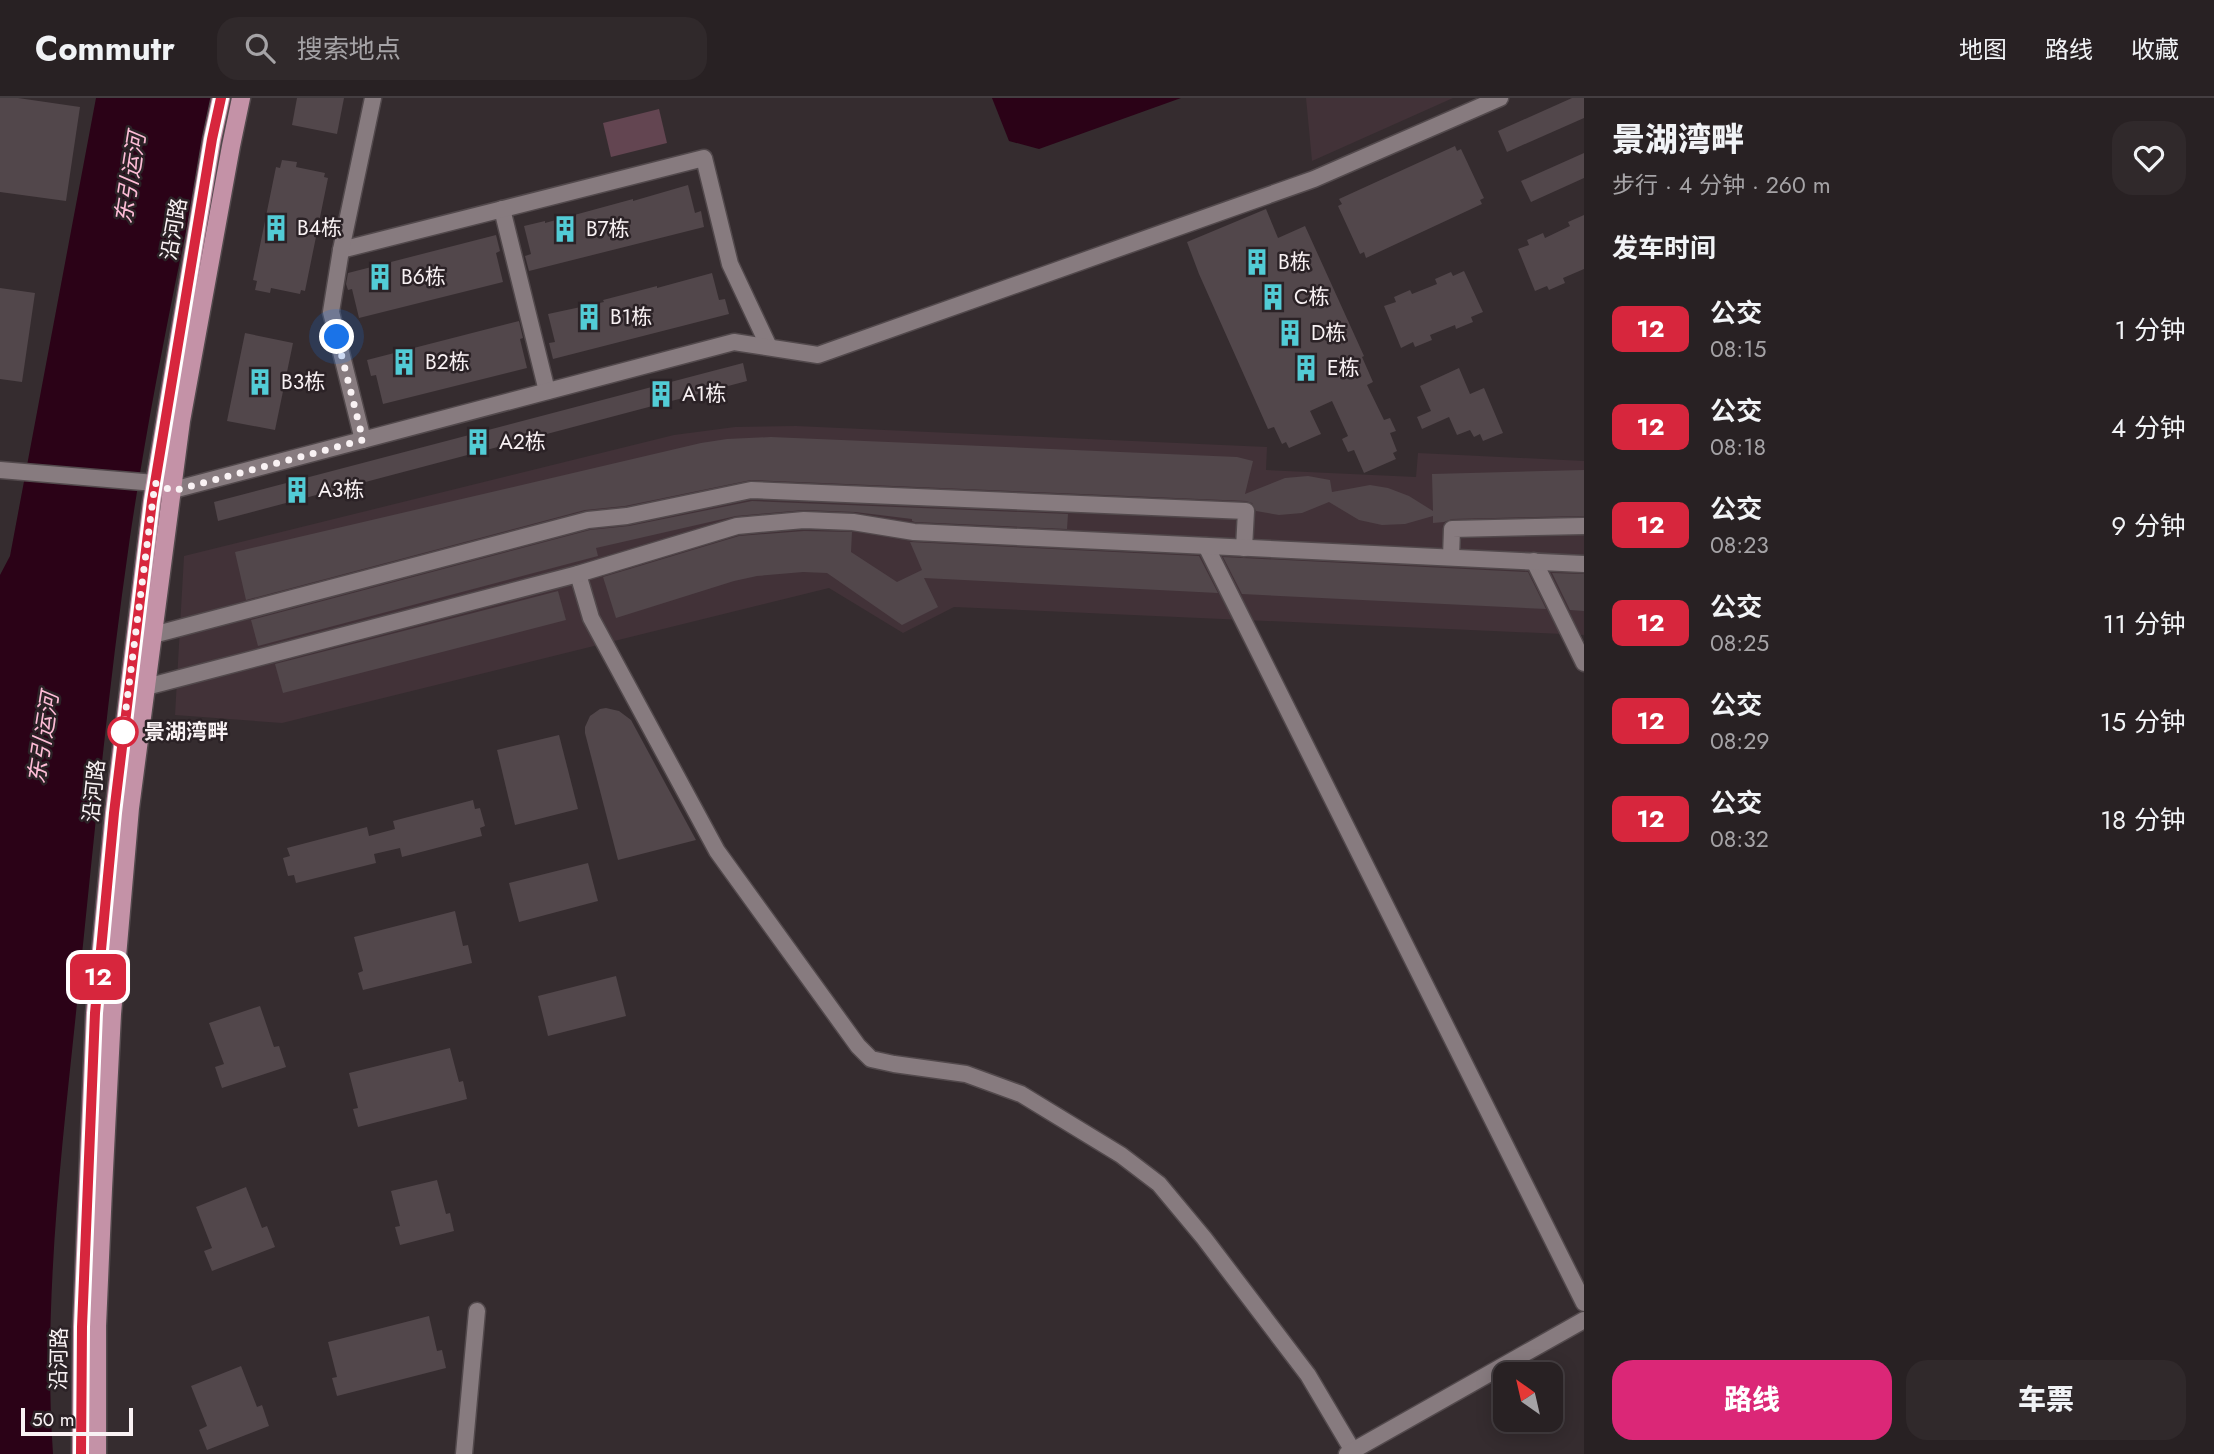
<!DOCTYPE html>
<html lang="zh">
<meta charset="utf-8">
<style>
body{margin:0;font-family:Jost,"Noto Sans SC",sans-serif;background:#30292b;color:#f1f3f6;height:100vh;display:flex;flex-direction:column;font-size:26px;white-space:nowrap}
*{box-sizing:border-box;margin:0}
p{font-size:23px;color:#a5a3a6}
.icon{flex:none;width:38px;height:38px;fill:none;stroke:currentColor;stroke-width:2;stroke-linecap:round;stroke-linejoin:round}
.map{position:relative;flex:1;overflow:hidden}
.details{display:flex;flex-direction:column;background:#282123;width:630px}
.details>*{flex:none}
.badge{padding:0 14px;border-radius:10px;font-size:24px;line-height:46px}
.needle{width:46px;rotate:326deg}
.buttons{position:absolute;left:1493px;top:1264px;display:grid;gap:14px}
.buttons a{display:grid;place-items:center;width:70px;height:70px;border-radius:14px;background:#282123;box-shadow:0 4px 18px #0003,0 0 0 2px #443e41;font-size:35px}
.scale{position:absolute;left:21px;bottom:18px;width:112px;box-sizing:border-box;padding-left:7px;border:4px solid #f9f2f4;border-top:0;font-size:19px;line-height:24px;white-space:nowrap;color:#f9f2f4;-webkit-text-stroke:5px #2b2226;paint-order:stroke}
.you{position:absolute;width:35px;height:35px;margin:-18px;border:5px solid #fff;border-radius:50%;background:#1a73e8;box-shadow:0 0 0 10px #1a73e833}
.map>.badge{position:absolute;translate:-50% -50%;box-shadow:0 0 0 4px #fff}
h2{padding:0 28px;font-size:26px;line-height:63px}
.round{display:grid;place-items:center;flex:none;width:74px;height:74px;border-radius:21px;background:#30292b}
.summary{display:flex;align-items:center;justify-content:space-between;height:119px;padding:0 28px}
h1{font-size:33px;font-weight:800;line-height:52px}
.cta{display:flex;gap:14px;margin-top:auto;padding:14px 28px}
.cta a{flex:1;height:80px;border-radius:21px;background:#db2777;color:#fff;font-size:28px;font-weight:800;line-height:80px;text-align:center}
.cta a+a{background:#30292b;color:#f1f3f6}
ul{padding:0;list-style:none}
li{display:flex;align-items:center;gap:21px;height:98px;padding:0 28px}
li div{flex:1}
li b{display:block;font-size:26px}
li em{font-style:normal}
li .badge{min-width:77px;font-weight:700;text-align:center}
header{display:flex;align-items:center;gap:42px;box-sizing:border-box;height:98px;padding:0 35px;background:#282123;border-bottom:2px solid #443e41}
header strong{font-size:33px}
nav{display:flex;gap:38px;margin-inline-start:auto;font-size:24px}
.search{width:490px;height:63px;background:#30292b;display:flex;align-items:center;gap:18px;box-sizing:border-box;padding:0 24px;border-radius:21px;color:#a5a3a6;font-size:26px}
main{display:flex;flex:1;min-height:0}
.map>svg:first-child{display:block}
</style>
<header>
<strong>Commutr</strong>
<div class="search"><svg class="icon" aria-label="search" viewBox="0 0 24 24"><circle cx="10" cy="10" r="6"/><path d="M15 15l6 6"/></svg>搜索地点</div>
<nav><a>地图</a><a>路线</a><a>收藏</a></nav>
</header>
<main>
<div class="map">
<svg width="1584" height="1356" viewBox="0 0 1584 1356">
<rect width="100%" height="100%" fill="#352c2f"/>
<g fill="#423238">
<polygon points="1306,0 1453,0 1312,63"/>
<polygon points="796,328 1267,349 1266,372 1416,379 1418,355 1584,363 1584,537 954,509 903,535 829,490 282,625 175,617 184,458 674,337 735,329"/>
</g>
<polygon fill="#634551" points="659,11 667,45 611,59 603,25"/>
<g fill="#2b0217">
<path d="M96,0H214C183,146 152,291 130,439C109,584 95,730 80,876C64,1035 42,1196 53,1356H0V477L10,458Z"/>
<polygon points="992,0 1181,0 1039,51 1009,43"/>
</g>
<g fill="#52474b">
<polygon points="0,0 18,0 80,9 66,103 0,94"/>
<polygon points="297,0 344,0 337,36 292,27"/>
<polygon points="1572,0 1584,0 1584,20 1507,54 1498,33"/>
<polygon points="1455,48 1457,53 1461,51 1484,100 1480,102 1482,106 1366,160 1364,154 1360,156 1338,108 1342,106 1339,101"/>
<polygon points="1584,55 1584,80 1531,104 1521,83"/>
<polygon points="282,62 297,64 296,69 325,75 324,79 328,80 305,193 301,192 300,196 271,190 270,195 255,192 257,183 253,182 276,69 280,70"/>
<polygon points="688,87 695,115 701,113 704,129 529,173 525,158 531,156 524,128 545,123 545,125 633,101 633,103"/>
<polygon points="1266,111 1278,140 1305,128 1364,258 1362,259 1373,284 1367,287 1384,322 1390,320 1396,333 1390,335 1397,353 1393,355 1396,361 1364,375 1354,352 1348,354 1342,341 1348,338 1332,303 1310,313 1321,336 1289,350 1286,344 1282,346 1274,329 1268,331 1199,176 1187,144"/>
<polygon points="1584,117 1584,171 1563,180 1565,185 1549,192 1547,188 1535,193 1518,151 1529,147 1527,142 1543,135 1545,140 1570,128 1568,124"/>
<polygon points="496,137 500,153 496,155 503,184 359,220 352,191 348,192 346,186 348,175"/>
<polygon points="1464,173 1483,214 1471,219 1473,224 1456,231 1455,227 1430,237 1432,242 1415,249 1413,244 1401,250 1384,208 1396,204 1394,199 1410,192 1412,196 1437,186 1435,181 1451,174 1453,178"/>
<polygon points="712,175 719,202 725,201 729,216 553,261 549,245 555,244 548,216 604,204 603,202 657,188 657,190"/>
<polygon points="0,190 35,195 22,284 0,281"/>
<polygon points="519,223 523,240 520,241 527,270 383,306 376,277 371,278 367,262"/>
<polygon points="245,235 293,245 275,332 227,323"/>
<polygon points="743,265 747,283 218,423 214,404"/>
<polygon points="1459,270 1470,296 1484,290 1503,335 1483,343 1480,336 1474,339 1470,332 1457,337 1449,319 1422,331 1417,319 1431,313 1420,288"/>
<polygon points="771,339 1237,359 1253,363 1245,396 1285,380 1308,378 1330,382 1332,394 1370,387 1388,390 1409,398 1433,413 1432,376 1584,372 1584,418 1452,421 1444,424 1433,425 1433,418 1405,426 1382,427 1359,422 1329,404 1302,415 1279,417 1256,413 1252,405 1246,403 751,382 625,408 585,412 246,502 235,454 701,345 727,341"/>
<polygon points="752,403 1068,416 1067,431 915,424 912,423 912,421 855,414 804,412 736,418 596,450 598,458 258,548 251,522 590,432 629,428"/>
<polygon points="804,433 852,434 851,454 897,484 922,472 910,444 1199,458 1218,495 924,480 938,509 902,527 827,475 803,474 757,478 734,483 616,520 603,479 739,438"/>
<polygon points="1223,459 1528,474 1546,511 1242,496"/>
<polygon points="1552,475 1584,476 1584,513 1570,512"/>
<polygon points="558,493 566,522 283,595 275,566"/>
<polygon points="606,610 619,613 631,622 696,742 618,762 585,635 585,629 590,618 600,611"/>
<polygon points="559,637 578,711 515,727 497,652"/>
<polygon points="473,702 475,711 480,710 485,728 480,730 482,738 402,759 400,750 374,756 376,765 296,785 294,777 288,778 283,760 290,758 287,750 367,729 369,738 395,731 393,723"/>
<polygon points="588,765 598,803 519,824 509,785"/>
<polygon points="455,813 463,848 468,847 472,865 363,892 358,875 363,873 354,839"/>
<polygon points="616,878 626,918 548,938 538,898"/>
<polygon points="260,908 274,949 279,948 286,969 222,990 215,969 224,966 209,925"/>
<polygon points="450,950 459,984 463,983 467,1001 358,1029 353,1011 358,1010 349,975"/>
<polygon points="437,1082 446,1116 450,1115 454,1133 400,1147 395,1129 400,1128 391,1093"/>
<polygon points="246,1089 262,1130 267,1128 275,1149 212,1173 204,1153 212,1150 196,1109"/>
<polygon points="429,1218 437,1253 442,1252 446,1270 337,1298 332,1280 337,1279 328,1244"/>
<polygon points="241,1268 257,1309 262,1307 269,1328 207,1352 199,1332 207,1328 191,1288"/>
</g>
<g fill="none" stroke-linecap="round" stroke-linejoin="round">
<defs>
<g id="minor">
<polyline points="502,111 547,293"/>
<polyline points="341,152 704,60 730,166 769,249"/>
<polyline points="363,342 331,214 341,152 373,0"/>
<polyline points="0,372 155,385 173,392 734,244 818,257 1314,81 1500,0"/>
<polyline points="1206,448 1584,1205"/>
<polyline points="1451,459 1452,431 1584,428"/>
<polyline points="1534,463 1584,565"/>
<polyline points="578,476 591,520 717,753 858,948 871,961 894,966 966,976 1021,996 1121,1057 1159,1086 1204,1140 1308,1277 1353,1353"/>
<polyline points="153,537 588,422 627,418 751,392 1246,413 1244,450"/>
<polyline points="146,589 578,476 737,428 804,422 853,424 914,434 1584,466"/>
<polyline points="464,1356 477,1213"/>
<polyline points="1347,1356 1584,1222"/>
</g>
<g id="major">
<polyline points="81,1356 82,1229 95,915 114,715 152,403 212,42 221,0"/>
<polyline points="97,1356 97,1228 103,1091 112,916 130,710 181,323 231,48 241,0"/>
</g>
</defs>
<use href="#minor" stroke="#52494c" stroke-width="19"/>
<use href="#major" stroke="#52494c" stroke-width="21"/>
<use href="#minor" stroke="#877b7f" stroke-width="16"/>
<use href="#major" stroke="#c492a7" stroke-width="18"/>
</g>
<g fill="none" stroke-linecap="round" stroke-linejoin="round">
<defs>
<polyline id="line" points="81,1356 82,1229 95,915 114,715 152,403 212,41 221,0"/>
</defs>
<use href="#line" stroke="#fff" stroke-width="16"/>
<use href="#line" stroke="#d7263d" stroke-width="10"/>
<polyline stroke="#f9f2f4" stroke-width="7" stroke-dasharray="0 12.6" points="123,634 155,385 173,393 363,342 337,239"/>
</g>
<defs>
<symbol id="building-bare" viewBox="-9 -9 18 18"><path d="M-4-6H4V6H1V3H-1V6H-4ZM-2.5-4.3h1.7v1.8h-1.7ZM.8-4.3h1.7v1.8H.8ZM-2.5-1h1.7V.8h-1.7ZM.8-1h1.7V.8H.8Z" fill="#52ccd6" stroke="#2b2226" stroke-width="2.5" paint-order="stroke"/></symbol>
</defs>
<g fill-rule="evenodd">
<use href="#building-bare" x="257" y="111" width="38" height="38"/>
<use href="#building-bare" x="546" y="112" width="38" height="38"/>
<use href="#building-bare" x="1238" y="145" width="38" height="38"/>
<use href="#building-bare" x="361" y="160" width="38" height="38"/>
<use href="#building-bare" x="1254" y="180" width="38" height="38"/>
<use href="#building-bare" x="570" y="200" width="38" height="38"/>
<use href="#building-bare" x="1271" y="216" width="38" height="38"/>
<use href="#building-bare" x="385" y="245" width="38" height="38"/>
<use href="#building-bare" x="1287" y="251" width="38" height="38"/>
<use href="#building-bare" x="241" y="265" width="38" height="38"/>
<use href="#building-bare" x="642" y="277" width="38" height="38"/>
<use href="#building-bare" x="459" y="325" width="38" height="38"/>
<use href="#building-bare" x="278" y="373" width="38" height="38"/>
</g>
<circle fill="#fff" stroke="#d7263d" stroke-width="3.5" cx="123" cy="634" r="14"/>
<g text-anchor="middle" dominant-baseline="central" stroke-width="5" stroke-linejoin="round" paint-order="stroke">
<g font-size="21" fill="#f9f2f4" stroke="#2b2226" text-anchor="start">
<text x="297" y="130">B4栋</text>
<text x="586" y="131">B7栋</text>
<text x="1278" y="164">B栋</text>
<text x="401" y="179">B6栋</text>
<text x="1294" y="199">C栋</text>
<text x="610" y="219">B1栋</text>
<text x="1311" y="235">D栋</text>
<text x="425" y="264">B2栋</text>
<text x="1327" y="270">E栋</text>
<text x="281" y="284">B3栋</text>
<text x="682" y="296">A1栋</text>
<text x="499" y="344">A2栋</text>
<text x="318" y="392">A3栋</text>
</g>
<g font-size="21" fill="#f9f2f4" stroke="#2b2226">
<text transform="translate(174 131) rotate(-80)">沿河路</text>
<text transform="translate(94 693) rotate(-84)">沿河路</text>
<text transform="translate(59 1261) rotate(-89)">沿河路</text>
</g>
<g font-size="21" font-weight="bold" fill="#f9f2f4" stroke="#2b2226" text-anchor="start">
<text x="144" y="634">景湖湾畔</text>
</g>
<g font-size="23" font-style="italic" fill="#fdbcd6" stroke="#2b2226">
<text transform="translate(130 80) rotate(-81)">东引运河</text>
<text transform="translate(43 640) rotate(-81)">东引运河</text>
</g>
</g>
</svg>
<div class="buttons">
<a><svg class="needle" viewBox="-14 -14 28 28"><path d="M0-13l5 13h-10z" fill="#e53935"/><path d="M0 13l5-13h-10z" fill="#a5a3a6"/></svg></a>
</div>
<div class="scale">50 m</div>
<div class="you" style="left:337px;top:239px"></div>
<b class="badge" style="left:98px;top:879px;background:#d7263d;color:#fff">12</b>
</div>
<section class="details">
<div class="summary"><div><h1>景湖湾畔</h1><p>步行 · 4 分钟 · 260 m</p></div><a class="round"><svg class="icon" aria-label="heart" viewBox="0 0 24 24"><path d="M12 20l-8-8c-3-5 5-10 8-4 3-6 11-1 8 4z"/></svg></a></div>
<h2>发车时间</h2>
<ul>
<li><span class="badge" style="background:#d7263d;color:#fff">12</span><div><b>公交</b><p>08:15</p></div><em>1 分钟</em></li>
<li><span class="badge" style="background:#d7263d;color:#fff">12</span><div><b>公交</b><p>08:18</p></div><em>4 分钟</em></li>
<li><span class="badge" style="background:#d7263d;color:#fff">12</span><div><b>公交</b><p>08:23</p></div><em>9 分钟</em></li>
<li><span class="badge" style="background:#d7263d;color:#fff">12</span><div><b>公交</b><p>08:25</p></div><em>11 分钟</em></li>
<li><span class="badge" style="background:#d7263d;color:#fff">12</span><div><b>公交</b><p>08:29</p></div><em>15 分钟</em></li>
<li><span class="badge" style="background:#d7263d;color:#fff">12</span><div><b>公交</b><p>08:32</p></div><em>18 分钟</em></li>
</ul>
<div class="cta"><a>路线</a><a>车票</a></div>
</section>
</main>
